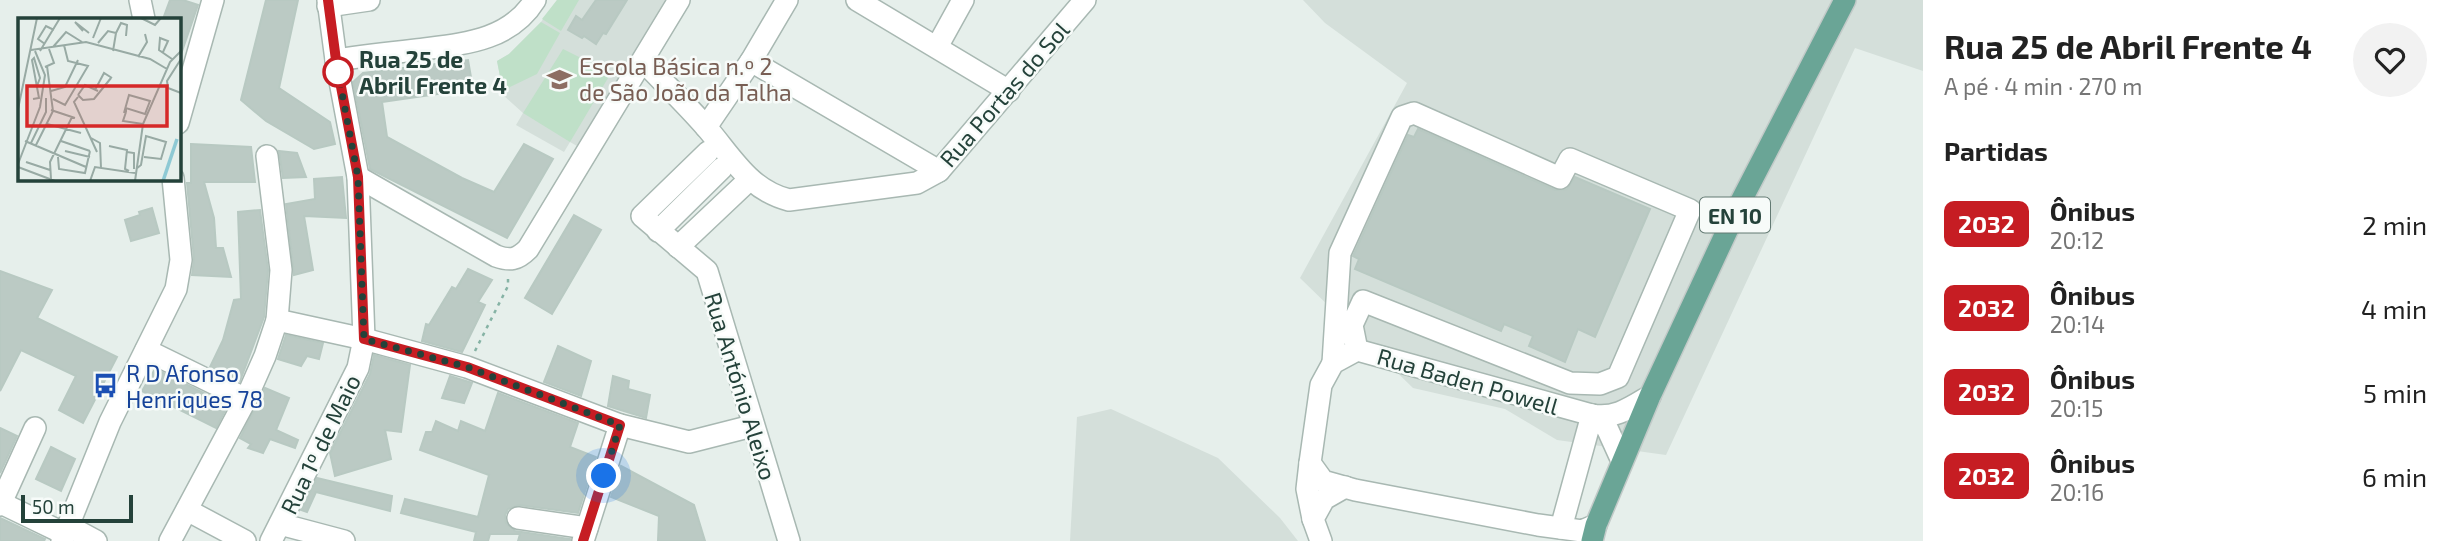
<!DOCTYPE html>
<html lang="pt">
<meta charset="utf-8">
<style>
body{margin:0;font-family:"Exo 2",sans-serif;background:#f2f2f2;color:#222;height:100vh;display:flex;flex-direction:column;font-size:26px;white-space:nowrap}
*{box-sizing:border-box;margin:0}
p{font-size:23px;color:#767676}
.icon{flex:none;width:38px;height:38px;fill:none;stroke:currentColor;stroke-width:2;stroke-linecap:round;stroke-linejoin:round}
.map{position:relative;flex:1;overflow:hidden}
.drawer{display:flex;flex-direction:column;background:#fff;width:525px}
.drawer>*{flex:none}
.badge{padding:0 14px;border-radius:10px;font-size:24px;line-height:46px}
.scale{position:absolute;left:21px;bottom:18px;width:112px;box-sizing:border-box;padding-left:7px;border:4px solid #24423a;border-top:0;font-size:19px;line-height:24px;white-space:nowrap;color:#24423a;-webkit-text-stroke:5px #f7fbf9;paint-order:stroke}
.you{position:absolute;width:35px;height:35px;margin:-18px;border:5px solid #fff;border-radius:50%;background:#1a73e8;box-shadow:0 0 0 10px #1a73e833}
.map>.badge{position:absolute;translate:-50% -50%;box-shadow:0 0 0 4px #fff}
h2{padding:0 21px;font-size:26px;line-height:63px}
.round{display:grid;place-items:center;flex:none;width:74px;height:74px;border-radius:37px;background:#f2f2f2}
.head{display:flex;align-items:center;justify-content:space-between;height:119px;padding:0 21px}
h1{font-size:33px;font-weight:700;line-height:52px}
ul{padding:0;list-style:none}
li{display:flex;align-items:center;gap:21px;height:84px;padding:0 21px}
li div{flex:1}
li b{display:block;font-size:26px}
li em{font-style:normal}
li .badge{min-width:77px;font-weight:700;text-align:center}
main{display:flex;flex:1;min-height:0}
.map>svg:first-child{display:block}
</style>
<main>
<div class="map">
<svg width="1923" height="541" viewBox="0 0 1923 541">
<rect width="100%" height="100%" fill="#e6efeb"/>
<g fill="#d4dfda">
<polygon points="557,0 665,0 577,146 570,142 564,152 516,125 523,113 504,96 497,61 509,54 541,22"/>
<polygon points="1303,0 1923,0 1923,71 1855,48 1666,455 1557,440 1505,409 1413,388 1300,278 1407,83 1325,23"/>
<polygon points="1111,409 1218,458 1280,518 1298,541 1070,541 1077,417"/>
</g>
<g fill="#bfe0c8">
<polygon points="557,0 579,0 561,31 542,19"/>
<polygon points="541,22 560,33 537,74 510,87 504,97 497,61 509,54"/>
<polygon points="563,49 611,73 570,142 523,113"/>
</g>
<g fill="#bbcac4" stroke="#b8c9c2" stroke-width="2">
<polygon points="170,0 183,0 198,5 180,57 178,57 178,19 163,19"/>
<polygon points="266,0 298,0 279,88 330,122 335,144 314,149 266,121 241,100"/>
<polygon points="596,0 627,0 606,34 603,33 596,44 584,36 582,38 568,30 576,16 582,20"/>
<polygon points="468,60 473,89 382,102 387,137 462,178 494,192 524,144 553,159 507,238 370,169 353,82 363,73"/>
<polygon points="1418,129 1555,190 1567,189 1575,177 1650,209 1595,337 1578,329 1565,362 1529,346 1533,336 1504,324 1501,331 1355,269 1359,259 1353,256 1408,135 1414,137"/>
<polygon points="191,144 251,147 255,182 204,182 214,218 216,248 223,248 231,277 192,275 194,259 187,183 191,183"/>
<polygon points="279,151 297,153 306,177 283,178"/>
<polygon points="342,177 346,218 304,216 313,270 294,275 286,204 315,199 314,179"/>
<polygon points="152,208 159,233 131,241 125,220 140,215 139,212"/>
<polygon points="260,210 268,270 264,317 240,381 210,367 223,340 234,300 241,299 238,212"/>
<polygon points="574,215 601,230 552,314 525,298"/>
<polygon points="468,269 492,280 478,302 485,305 462,352 422,341 426,324 429,325 452,287 456,289"/>
<polygon points="0,271 52,290 37,318 117,357 83,423 59,410 76,376 21,350 0,391"/>
<polygon points="286,335 323,343 319,359 307,356 301,366 278,359"/>
<polygon points="558,346 591,361 581,396 544,382"/>
<polygon points="374,355 410,365 401,432 385,430 391,459 335,476 330,453 370,374"/>
<polygon points="155,369 228,405 216,428 142,391"/>
<polygon points="450,376 472,383 464,403 442,398"/>
<polygon points="613,376 629,381 628,389 650,395 646,418 608,406"/>
<polygon points="265,388 289,398 276,430 298,440 295,448 270,439 263,453 248,448 251,444 240,438"/>
<polygon points="498,393 578,423 570,447 596,457 578,513 519,505 508,509 505,515 506,523 515,531 570,539 570,541 518,541 520,534 490,534 488,541 474,541 476,532 401,513 405,499 478,517 489,475 420,450 426,432 432,432 436,421 458,431 461,421 485,431"/>
<polygon points="0,428 17,436 0,473"/>
<polygon points="51,447 75,459 61,491 36,479"/>
<polygon points="621,466 694,505 705,541 658,541 659,516 611,497"/>
<polygon points="317,478 392,496 390,511 316,492 307,512 301,510"/>
<polygon points="0,518 45,539 44,541 0,541"/>
</g>
<g fill="none" stroke-linecap="round" stroke-linejoin="round">
<defs>
<g id="minor">
<polyline points="140,0 144,19"/>
<polyline points="857,0 1009,91"/>
<polyline points="328,6 369,0"/>
<polyline points="937,47 963,0"/>
<path d="M336,60C363,56 389,53 416,50C461,44 509,42 535,0"/>
<path d="M643,61C664,83 686,104 706,127C732,157 749,190 789,200L917,183L939,171L1085,0"/>
<polyline points="751,61 939,171"/>
<polyline points="178,123 213,0"/>
<polyline points="706,127 751,61 787,0"/>
<polyline points="708,152 642,216 707,271 789,541"/>
<path d="M358,177L496,256C510,261 517,260 528,249L679,0"/>
<polyline points="658,231 722,168"/>
<polyline points="678,247 750,179"/>
<polyline points="277,320 364,339 467,367 620,425 689,442 752,426"/>
<polyline points="146,350 246,399"/>
<polyline points="1333,363 1340,253 1402,117 1414,113 1560,178 1570,159 1690,210 1618,377 1600,384 1570,383 1363,301 1352,325 1357,350"/>
<polyline points="1592,415 1607,428 1622,461"/>
<polyline points="1310,463 1307,489 1313,519"/>
<polyline points="1,503 65,534"/>
<polyline points="0,505 35,428"/>
<polyline points="187,510 245,541"/>
<polyline points="518,518 587,528"/>
<polyline points="280,524 344,541"/>
<path d="M1596,525L1582,531L1538,525L1355,490L1323,481L1310,463L1321,385L1333,363L1357,350L1592,415C1615,419 1630,408 1650,396"/>
<polyline points="68,526 96,541"/>
<polyline points="1561,528 1592,415"/>
<polyline points="62,541 110,422 176,289 181,260 173,178"/>
<polyline points="170,541 246,399 265,356 277,320 281,270 267,156"/>
<polyline points="271,541 358,368 364,339 358,177 336,60 328,0"/>
<polyline points="583,541 620,425"/>
<polyline points="1321,541 1313,519 1324,499 1345,487"/>
</g>
<polyline id="major" points="1592,541 1596,525 1650,396 1739,205 1845,0"/>
</defs>
<use href="#minor" stroke="#a8b8b2" stroke-width="24"/>
<use href="#major" stroke="#c2cac8" stroke-width="24"/>
<polyline stroke="#86b3a5" stroke-width="2.5" stroke-dasharray="3.5 5" stroke-linecap="butt" points="475,351 508,286 508,278"/>
<use href="#minor" stroke="#fff" stroke-width="21"/>
<use href="#major" stroke="#6aa596" stroke-width="21"/>
</g>
<g fill="none" stroke-linecap="round" stroke-linejoin="round">
<defs>
<polyline id="line" points="328,0 336,60 358,177 364,339 467,367 620,425 583,541"/>
</defs>
<use href="#line" stroke="#fff" stroke-width="16"/>
<use href="#line" stroke="#c61d23" stroke-width="10"/>
<polyline stroke="#24423a" stroke-width="7" stroke-dasharray="0 12.6" points="338,72 358,177 364,339 467,367 620,425 604,476"/>
</g>
<defs>
<symbol id="school-bare" viewBox="-9 -9 18 18"><path d="M0-5L7-2L0 1L-7-2ZM-4 1L0 2.5L4 1V4Q0 6-4 4Z" fill="#8d6e63" stroke="#f7fbf9" stroke-width="2.5" paint-order="stroke"/></symbol>
<symbol id="bus-bare" viewBox="-9 -9 18 18"><path d="M-5-6H5V4H4V6H2V4H-2V6H-4V4H-5ZM-3.5-4V0h7V-4ZM-3.5 1.2v1.5H-2V1.2ZM2 1.2v1.5H3.5V1.2Z" fill="#1a4fb4" stroke="#f7fbf9" stroke-width="2.5" paint-order="stroke"/></symbol>
</defs>
<g fill-rule="evenodd">
<use href="#school-bare" x="542" y="62" width="35" height="35"/>
<use href="#bus-bare" x="88" y="368" width="35" height="35"/>
</g>
<circle fill="#fff" stroke="#c61d23" stroke-width="3.5" cx="338" cy="72" r="14"/>
<g text-anchor="middle" dominant-baseline="central" stroke-width="5" stroke-linejoin="round" paint-order="stroke">
<rect fill="#f7fbf9" stroke="#637a73" stroke-width="2" x="1700" y="197.5" width="70" height="35" rx="5"/>
<g font-size="21" font-weight="bold" fill="#24423a">
<text x="1735" y="215">EN 10</text>
</g>
<g font-size="23" font-weight="bold" fill="#24423a" stroke="#f7fbf9" text-anchor="start">
<text x="359" y="59">Rua 25 de<tspan x="359" dy="26">Abril Frente 4</tspan></text>
</g>
<g font-size="23" fill="#785e54" stroke="#f7fbf9" text-anchor="start">
<text x="579" y="66">Escola Básica n.º 2<tspan x="579" dy="26">de São João da Talha</tspan></text>
</g>
<g font-size="23" fill="#24423a" stroke="#f7fbf9">
<text transform="translate(1004 94) rotate(-49)">Rua Portas do Sol</text>
<text transform="translate(1468 381) rotate(16)">Rua Baden Powell</text>
<text transform="translate(741 386) rotate(73)">Rua António Aleixo</text>
<text transform="translate(320 444) rotate(-64)">Rua 1º de Maio</text>
</g>
<g font-size="23" fill="#164399" stroke="#f7fbf9" text-anchor="start">
<text x="126" y="373">R D Afonso<tspan x="126" dy="26">Henriques 78</tspan></text>
</g>
</g>
<g transform="translate(18 18)">
<rect width="163" height="163" fill="#e6efeb"/>
<path fill="none" stroke="#8ec9d4" stroke-width="3.5" d="M145,163L159,121"/>
<path fill="none" stroke="#98aaa4" stroke-width="2" d="M123,0L137,7L143,0M65,13L57,4L71,15M98,15L103,5L109,7L108,18M75,20L83,0M80,25L90,13L98,15L95,33M27,26L20,21L28,8L36,12M35,29L48,14L64,24M13,32L68,24L132,41L149,51M22,33L42,0M145,34L150,23L142,20L141,32L154,41M120,39L129,24L127,16M163,41L149,63L150,70L163,75M27,49L36,45L31,31M77,72L86,55L94,60M33,73L47,69L60,42M60,77L65,82L76,81L93,60M60,77L67,67L80,73M60,79L56,84L79,134M15,81L21,80L14,42L16,40L22,60L19,68M35,81L47,87L70,48L50,43L46,27M0,91L19,0M33,92L57,100M108,94L105,103L125,106M106,95L111,77L132,83L127,96L108,90V94M29,106L63,115M73,120L82,125L83,150M7,123L68,149M43,123L72,133M13,125L28,94V80M18,127L35,93L29,48M91,128L109,132L107,151L111,153M47,133L72,139M109,134L116,135V151M40,139L41,151L67,155L72,133M8,144L32,152M0,146L22,89L27,57L17,33M0,149L37,163M118,151L123,147L128,118L148,124L143,141L126,139M33,161L32,144L54,99M72,163L77,149L117,155M117,163L125,106L152,44L163,33"/>
<path fill="#d62828" fill-opacity="0.15" stroke="#d62828" stroke-width="3.5" d="M9,68H149V108H9Z"/>
<rect width="163" height="163" fill="none" stroke="#24423a" stroke-width="3.5"/>
</g>
</svg>
<div class="scale">50 m</div>
<div class="you" style="left:604px;top:476px"></div>
</div>
<section class="drawer">
<div class="head"><div><h1>Rua 25 de Abril Frente 4</h1><p>A pé · 4 min · 270 m</p></div><a class="round"><svg class="icon" aria-label="heart" viewBox="0 0 24 24"><path d="M12 20l-8-8c-3-5 5-10 8-4 3-6 11-1 8 4z"/></svg></a></div>
<h2>Partidas</h2>
<ul>
<li><span class="badge" style="background:#c61d23;color:#fff">2032</span><div><b>Ônibus</b><p>20:12</p></div><em>2 min</em></li>
<li><span class="badge" style="background:#c61d23;color:#fff">2032</span><div><b>Ônibus</b><p>20:14</p></div><em>4 min</em></li>
<li><span class="badge" style="background:#c61d23;color:#fff">2032</span><div><b>Ônibus</b><p>20:15</p></div><em>5 min</em></li>
<li><span class="badge" style="background:#c61d23;color:#fff">2032</span><div><b>Ônibus</b><p>20:16</p></div><em>6 min</em></li>
</ul>
</section>
</main>
